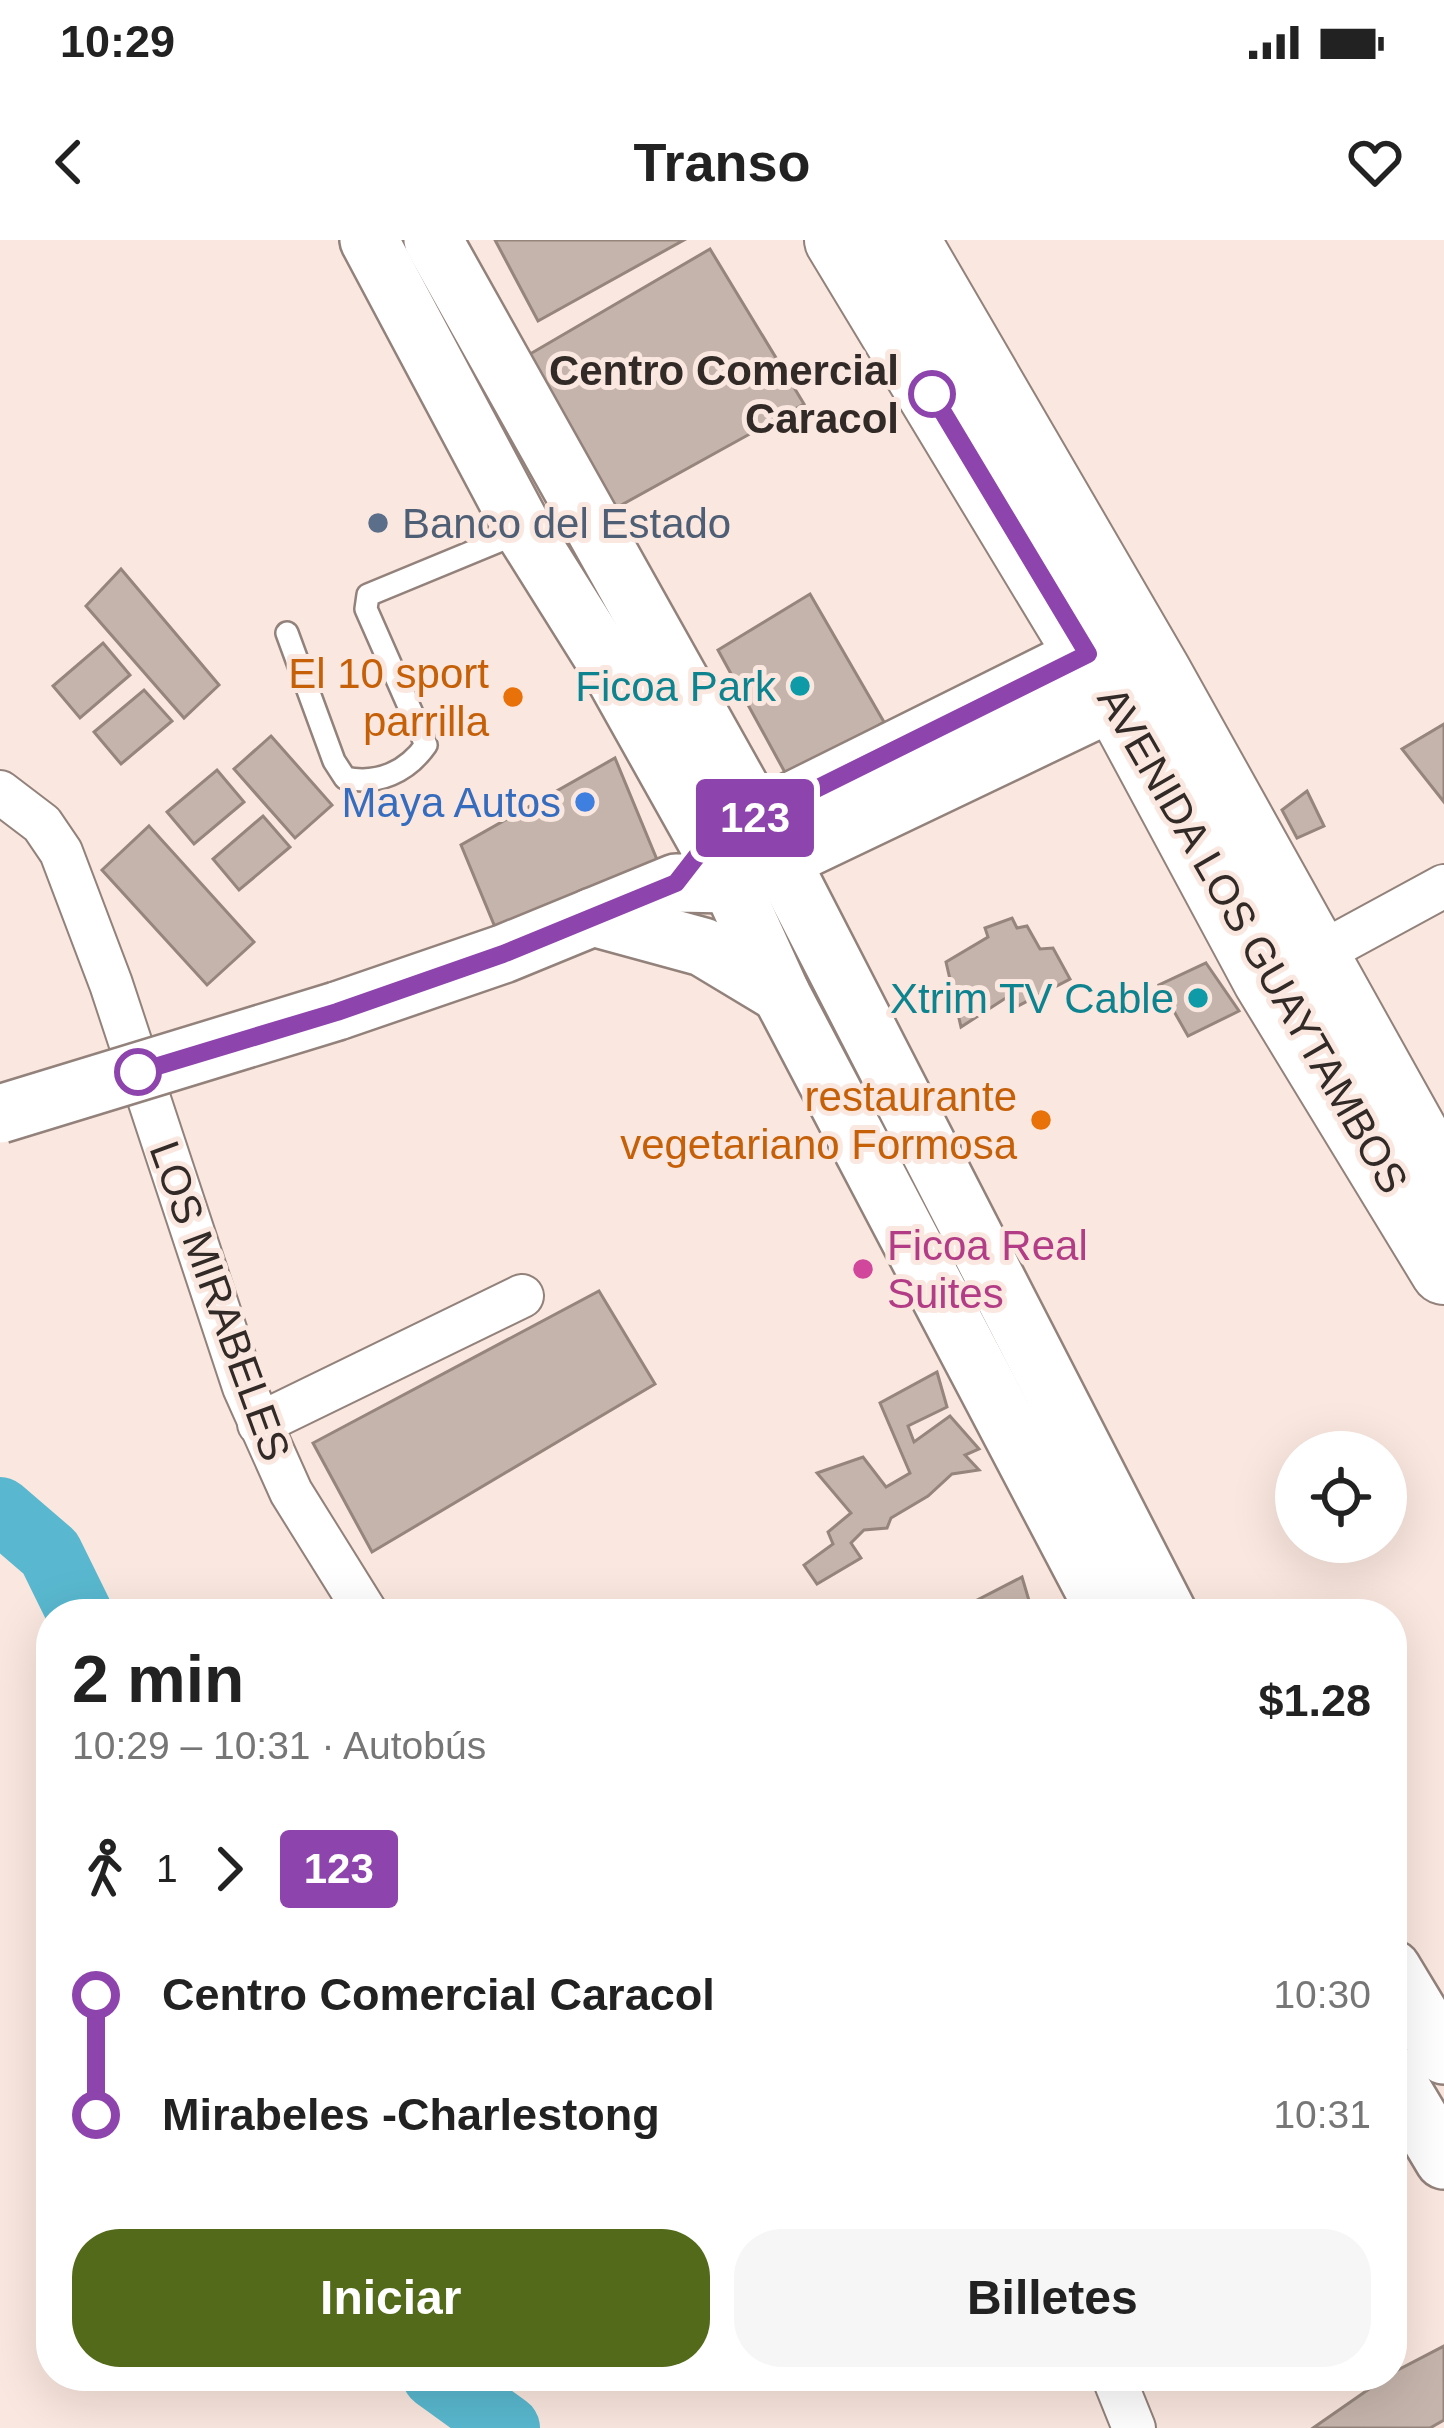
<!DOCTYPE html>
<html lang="es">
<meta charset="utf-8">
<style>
body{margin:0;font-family:Helvetica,sans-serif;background:#f6f6f6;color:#222;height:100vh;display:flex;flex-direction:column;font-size:45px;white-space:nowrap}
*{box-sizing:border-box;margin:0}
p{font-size:39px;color:#767676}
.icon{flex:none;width:66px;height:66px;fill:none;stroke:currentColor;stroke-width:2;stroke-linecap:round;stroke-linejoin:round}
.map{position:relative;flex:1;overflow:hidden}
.drawer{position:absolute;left:36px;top:1359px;width:1371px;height:792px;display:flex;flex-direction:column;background:#fff;border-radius:48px;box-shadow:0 12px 48px #0002}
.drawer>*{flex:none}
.badge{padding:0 24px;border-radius:9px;font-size:42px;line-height:78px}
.buttons{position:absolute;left:1275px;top:1191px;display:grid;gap:24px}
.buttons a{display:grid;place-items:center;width:132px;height:132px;border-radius:50%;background:#fff;box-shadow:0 12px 48px #0002;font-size:60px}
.map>.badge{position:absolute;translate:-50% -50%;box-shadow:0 0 0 6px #fff}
.legs{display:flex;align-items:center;gap:18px;height:132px;padding:0 36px;font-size:39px}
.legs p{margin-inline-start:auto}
.summary{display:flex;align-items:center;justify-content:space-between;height:204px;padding:0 36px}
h1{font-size:66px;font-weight:700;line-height:90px}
.action{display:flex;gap:24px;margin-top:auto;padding:24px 36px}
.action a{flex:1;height:138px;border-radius:48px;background:#526a1a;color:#fff;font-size:48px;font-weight:700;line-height:138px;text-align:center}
.action a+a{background:#f6f6f6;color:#222}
ul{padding:0 36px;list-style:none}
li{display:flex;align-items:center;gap:42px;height:120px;font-size:45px}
li i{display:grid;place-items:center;width:18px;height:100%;margin:0 15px;background:currentColor}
li i::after{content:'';width:30px;height:30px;margin:-15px;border:9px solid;border-radius:50%;background:#fff}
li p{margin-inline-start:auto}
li:first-child i{background:linear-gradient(#0000 50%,currentColor 0)}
li:last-child i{background:linear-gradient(currentColor 50%,#0000 0)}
.status{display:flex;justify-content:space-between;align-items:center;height:84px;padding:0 60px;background:#fff;direction:ltr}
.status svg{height:33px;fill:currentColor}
header{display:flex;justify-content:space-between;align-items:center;height:156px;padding:0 36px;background:#fff;font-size:54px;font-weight:700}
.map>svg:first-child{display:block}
</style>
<div class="status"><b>10:29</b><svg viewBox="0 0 49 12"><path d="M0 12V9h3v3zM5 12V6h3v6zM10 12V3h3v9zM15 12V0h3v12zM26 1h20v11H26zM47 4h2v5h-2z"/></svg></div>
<header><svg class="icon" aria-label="back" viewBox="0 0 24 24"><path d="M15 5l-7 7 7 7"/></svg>Transo<svg class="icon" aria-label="heart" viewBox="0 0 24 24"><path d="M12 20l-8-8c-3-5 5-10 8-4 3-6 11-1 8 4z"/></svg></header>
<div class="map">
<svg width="1444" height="2188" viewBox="0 0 1444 2188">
<rect width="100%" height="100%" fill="#fae7df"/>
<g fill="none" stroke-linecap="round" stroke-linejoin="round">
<g stroke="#59b8cf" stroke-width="66">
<polyline points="0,1270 50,1313 80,1374"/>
<polyline points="435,2136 507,2188"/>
</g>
</g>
<g fill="#c5b4ab" stroke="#95857c" stroke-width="3">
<polygon points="495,0 684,0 538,81"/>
<polygon points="710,9 804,164 596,279 518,121"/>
<polygon points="121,329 219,445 184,478 86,366"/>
<polygon points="810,354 884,482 788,538 718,410"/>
<polygon points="103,403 130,435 80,478 53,446"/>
<polygon points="144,450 172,481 121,524 94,492"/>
<polygon points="1444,484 1444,562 1402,509"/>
<polygon points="271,496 332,565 295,598 234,529"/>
<polygon points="615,518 660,627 495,687 461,605"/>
<polygon points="217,530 244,562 194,604 167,572"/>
<polygon points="1307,551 1324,586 1297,598 1282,570"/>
<polygon points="263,576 290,607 239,650 213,619"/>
<polygon points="149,586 254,702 207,745 102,630"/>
<polygon points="1012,678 1017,688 1027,686 1040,709 1053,708 1070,739 1014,768 1012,754 961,787 946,722 988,697 985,688"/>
<polygon points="1206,723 1239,771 1188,796 1159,745"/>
<polygon points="599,1051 655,1144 372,1312 313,1203"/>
<polygon points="937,1132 947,1167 908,1186 914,1202 950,1176 979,1209 965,1215 979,1230 952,1234 928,1256 891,1278 887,1288 864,1290 851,1303 861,1318 817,1344 804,1325 833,1304 828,1292 851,1273 817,1233 863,1217 886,1247 910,1233 880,1163"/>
<polygon points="1022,1337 1033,1374 950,1374"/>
<polygon points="1444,2106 1444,2180 1430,2188 1313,2188 1392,2133"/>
</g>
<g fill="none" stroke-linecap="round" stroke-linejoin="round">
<defs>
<path id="service" d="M287,393L334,521L345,538C378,545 407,532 426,505L366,369L368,355L523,291"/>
<g id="minor">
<polyline points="0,552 42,584 61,612 111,744 244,1147 291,1252 367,1374"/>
<polyline points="1295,727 1444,646"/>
<polyline points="259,1184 522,1056"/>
<polyline points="1113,2136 1134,2188"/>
</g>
<g id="secondary">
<polyline points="369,0 524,291 610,428 731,644 781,754 1107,1374"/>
<polyline points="433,0 781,621 1168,1374"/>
<polyline points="724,595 1088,414 1122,391"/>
<polyline points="593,677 703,707 781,754"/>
<polyline points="337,771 503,714 676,643 731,644 1116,460 1154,435"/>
<polyline points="1392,1729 1444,1815"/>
<polyline points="1392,1833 1444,1920"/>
</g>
<g id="primary">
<polyline points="838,0 1116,460 1266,739 1444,1031"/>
<polyline points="906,0 1158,433 1444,946"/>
</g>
</defs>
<use href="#service" stroke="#93827b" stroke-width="26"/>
<use href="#minor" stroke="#93827b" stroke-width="46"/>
<use href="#secondary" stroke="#93827b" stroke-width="62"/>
<use href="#primary" stroke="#93827b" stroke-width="70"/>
<use href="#service" stroke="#fff" stroke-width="21"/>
<use href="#minor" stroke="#fff" stroke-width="42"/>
<use href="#secondary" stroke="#fff" stroke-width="57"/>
<use href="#primary" stroke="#fff" stroke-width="66"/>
<defs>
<polyline id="secondary-bridge" points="0,874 337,771"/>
</defs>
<use href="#secondary-bridge" stroke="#93827b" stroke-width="62" stroke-linecap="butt"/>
<use href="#secondary-bridge" stroke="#fff" stroke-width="57"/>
</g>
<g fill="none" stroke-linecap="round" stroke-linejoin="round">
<defs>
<polyline id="line-1" points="138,832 337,772 503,714 676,643 707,603 1088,414 932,154"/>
</defs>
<use href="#line-1" stroke="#fff" stroke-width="27"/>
<use href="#line-1" stroke="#8e44ad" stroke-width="18"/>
</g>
<g fill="#fff" stroke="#8e44ad" stroke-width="6">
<circle cx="932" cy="154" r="21"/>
<circle cx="138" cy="832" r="21"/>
</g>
<circle fill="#5c6f8a" stroke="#fae7df" stroke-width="4.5" cx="378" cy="283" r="12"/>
<g fill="#0f9aa8" stroke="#fae7df" stroke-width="4.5">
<circle cx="800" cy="446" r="12"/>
<circle cx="1198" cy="758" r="12"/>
</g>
<g fill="#e8710a" stroke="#fae7df" stroke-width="4.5">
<circle cx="513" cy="457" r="12"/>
<circle cx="1041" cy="880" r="12"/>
</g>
<circle fill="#3f7fe0" stroke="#fae7df" stroke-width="4.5" cx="585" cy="562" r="12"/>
<circle fill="#d1479c" stroke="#fae7df" stroke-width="4.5" cx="863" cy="1029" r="12"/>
<g text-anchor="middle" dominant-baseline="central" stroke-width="10" stroke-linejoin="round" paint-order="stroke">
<g font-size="42" font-weight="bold" fill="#312a27" stroke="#fae7df" text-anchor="end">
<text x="899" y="130">Centro Comercial<tspan x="899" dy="48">Caracol</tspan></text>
</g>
<g font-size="42" fill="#4e5e75" stroke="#fae7df" text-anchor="start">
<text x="402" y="283">Banco del Estado</text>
</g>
<g font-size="42" fill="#c56008" stroke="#fae7df" text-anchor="end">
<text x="489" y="433">El 10 sport<tspan x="489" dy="48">parrilla</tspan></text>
<text x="1017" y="856">restaurante<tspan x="1017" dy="48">vegetariano Formosa</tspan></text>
</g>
<g font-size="42" fill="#0d838f" stroke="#fae7df" text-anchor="end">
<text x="776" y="446">Ficoa Park</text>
<text x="1174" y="758">Xtrim TV Cable</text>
</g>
<g font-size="42" fill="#366cbe" stroke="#fae7df" text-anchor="end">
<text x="561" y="562">Maya Autos</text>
</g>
<g font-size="42" fill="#312a27" stroke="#fae7df">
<text transform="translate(1253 700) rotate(60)">AVENIDA LOS GUAYTAMBOS</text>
<text transform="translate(220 1061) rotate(70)">LOS MIRABELES</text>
</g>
<g font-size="42" fill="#b23c85" stroke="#fae7df" text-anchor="start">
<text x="887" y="1005">Ficoa Real<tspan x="887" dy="48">Suites</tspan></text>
</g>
</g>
</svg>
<div class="buttons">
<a><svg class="icon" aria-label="locate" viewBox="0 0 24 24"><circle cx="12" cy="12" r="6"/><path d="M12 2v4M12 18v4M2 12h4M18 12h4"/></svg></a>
</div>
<b class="badge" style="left:755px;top:578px;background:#8e44ad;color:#fff">123</b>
<section class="drawer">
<div class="summary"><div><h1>2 min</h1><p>10:29 – 10:31 · Autobús</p></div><b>$1.28</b></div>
<div class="legs"><svg class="icon" aria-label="walk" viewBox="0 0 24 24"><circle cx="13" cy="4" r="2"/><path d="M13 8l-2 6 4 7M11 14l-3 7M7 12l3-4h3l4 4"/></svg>1<svg class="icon" aria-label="forward" viewBox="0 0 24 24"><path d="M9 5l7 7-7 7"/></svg><b class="badge" style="background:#8e44ad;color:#fff">123</b></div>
<ul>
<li><i style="color:#8e44ad"></i><b>Centro Comercial Caracol</b><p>10:30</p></li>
<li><i style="color:#8e44ad"></i><b>Mirabeles -Charlestong</b><p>10:31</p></li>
</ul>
<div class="action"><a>Iniciar</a><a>Billetes</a></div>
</section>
</div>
